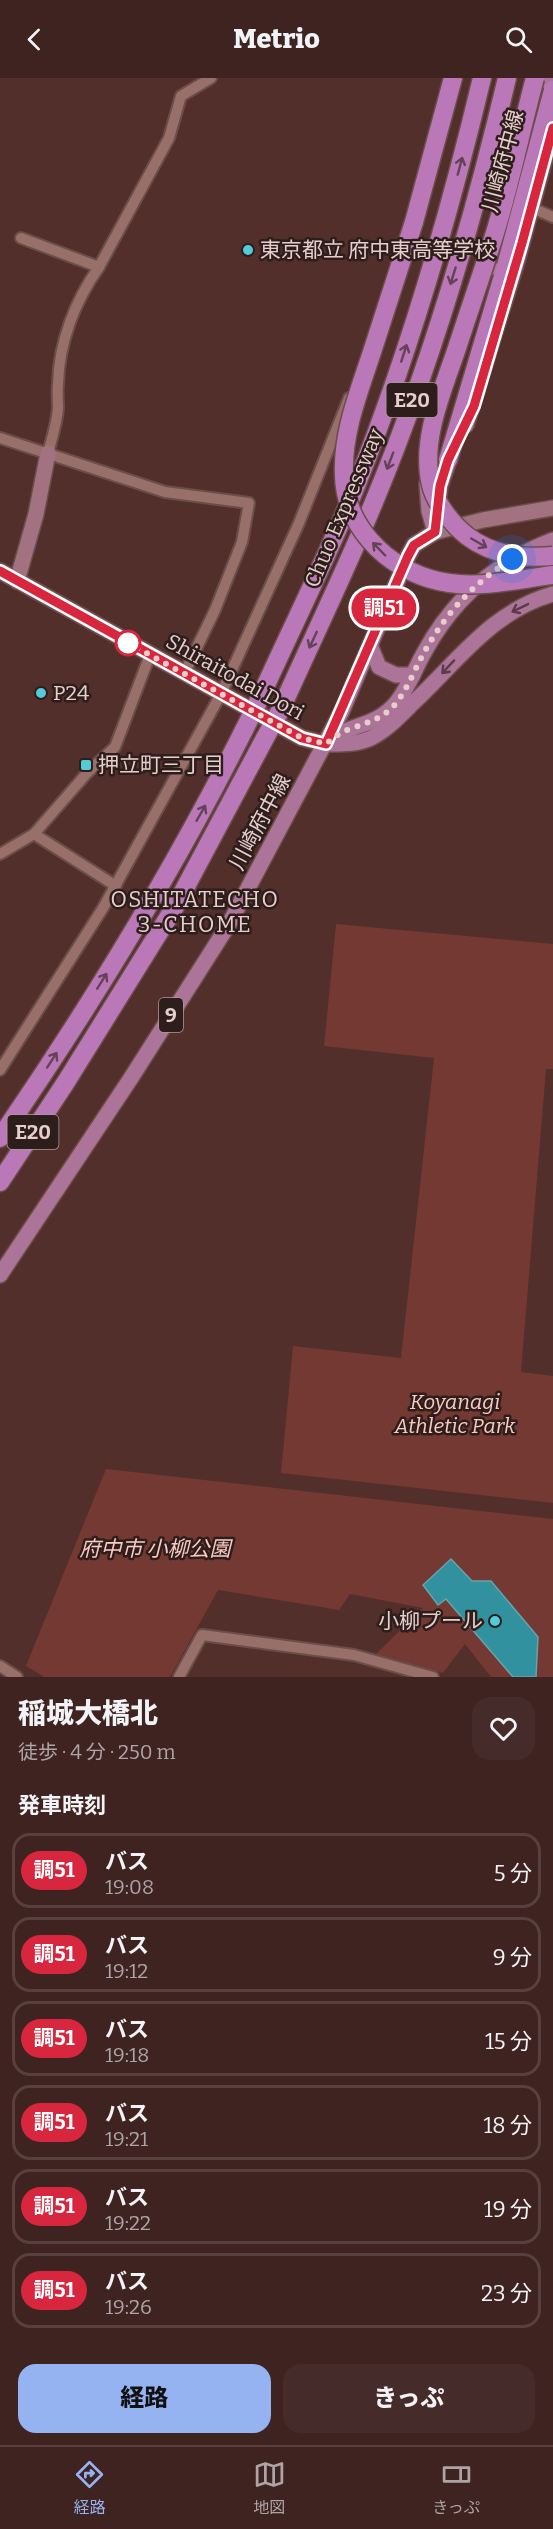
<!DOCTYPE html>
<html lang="ja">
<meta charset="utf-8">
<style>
body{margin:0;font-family:Bitter,"Noto Sans JP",serif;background:#452b29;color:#f1f3f6;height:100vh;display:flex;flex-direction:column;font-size:22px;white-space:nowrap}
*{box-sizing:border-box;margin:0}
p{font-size:20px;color:#ada4a5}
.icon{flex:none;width:33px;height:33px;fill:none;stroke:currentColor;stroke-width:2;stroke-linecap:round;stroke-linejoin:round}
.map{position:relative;height:1599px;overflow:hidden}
.details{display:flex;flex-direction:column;background:#3e2320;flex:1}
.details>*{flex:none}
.badge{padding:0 12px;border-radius:20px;font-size:21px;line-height:39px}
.you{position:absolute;width:30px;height:30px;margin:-15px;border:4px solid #fff;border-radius:50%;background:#1a73e8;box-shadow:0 0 0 9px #1a73e833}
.map>.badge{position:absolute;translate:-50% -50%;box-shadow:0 0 0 3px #fff}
h2{padding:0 18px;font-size:22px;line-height:54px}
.round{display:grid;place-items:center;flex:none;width:63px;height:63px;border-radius:18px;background:#452b29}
.headline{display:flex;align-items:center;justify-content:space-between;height:102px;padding:0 18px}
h1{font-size:28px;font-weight:800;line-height:45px}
.cta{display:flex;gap:12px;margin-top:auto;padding:12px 18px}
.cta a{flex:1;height:69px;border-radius:18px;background:#95b2f1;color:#111;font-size:24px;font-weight:800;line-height:69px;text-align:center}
.cta a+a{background:#452b29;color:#f1f3f6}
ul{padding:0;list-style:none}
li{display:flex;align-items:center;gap:18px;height:75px;margin:0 12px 9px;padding:0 6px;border:3px solid #57403e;border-radius:18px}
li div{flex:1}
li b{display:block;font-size:22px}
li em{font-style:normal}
li .badge{min-width:66px;font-weight:700;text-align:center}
header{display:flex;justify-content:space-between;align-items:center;height:78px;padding:0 18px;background:#3e2320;font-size:27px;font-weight:800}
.dock{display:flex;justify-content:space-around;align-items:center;height:84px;border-top:2px solid #57403e;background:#3e2320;font-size:16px;color:#ada4a5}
.dock a{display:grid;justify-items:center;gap:3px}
.dock .on{color:#95b2f1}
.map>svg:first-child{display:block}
</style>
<header><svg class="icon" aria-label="back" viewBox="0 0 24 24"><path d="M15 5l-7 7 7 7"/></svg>Metrio<svg class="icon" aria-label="search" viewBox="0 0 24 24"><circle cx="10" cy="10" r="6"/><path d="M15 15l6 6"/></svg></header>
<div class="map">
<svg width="553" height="1599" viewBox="0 0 553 1599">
<rect width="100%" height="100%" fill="#532f2b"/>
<g fill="#733932">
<polygon points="336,846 553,866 553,991 546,991 521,1294 553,1298 553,1425 281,1395 293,1268 401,1280 434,980 324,968"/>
<polygon points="106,1391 553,1441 553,1599 491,1599 465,1566 443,1595 376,1576 423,1530 350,1516 339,1532 218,1512 170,1599 44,1599 26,1588"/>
</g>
<polygon fill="#31919e" stroke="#67a3ac" stroke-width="1.5" points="451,1481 472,1503 491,1503 538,1559 536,1599 513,1599 446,1521 438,1527 423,1507"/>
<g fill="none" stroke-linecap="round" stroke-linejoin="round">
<defs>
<g id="street">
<polyline points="532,130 553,139"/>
<polyline points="21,160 99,189"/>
<polyline points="0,360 165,414 249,425 242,464 215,532 184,596"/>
<path d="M48,375C52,360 57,345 58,330C58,322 57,314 58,306C59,264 75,223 99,189L169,60L181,18L211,0"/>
<polyline points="34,756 116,808"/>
<polyline points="0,776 34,756 87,695 115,669 150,577"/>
<polyline points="0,992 103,830 221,616 299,445 349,320"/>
<polyline points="0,1588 17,1599"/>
<polyline points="179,1599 202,1557 354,1577 433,1599"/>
</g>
<g id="secondary">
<polyline points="435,454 483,442 553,430"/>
<polyline points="0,493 302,660 326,666"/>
<polyline points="17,503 36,436 48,375"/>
</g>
<g id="primary">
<polyline points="540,27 547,0"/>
<polyline points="493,189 526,79"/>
<polyline points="466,347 517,183 553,50"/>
<polyline points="427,406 429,433 435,454"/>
<polyline points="438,428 440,408 452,373"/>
<polyline points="370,567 379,589 396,597 413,597"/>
<path d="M326,665C332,661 338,655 345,653C365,645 382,642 396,625C409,609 415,590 425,573C454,520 498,483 553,462"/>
<path d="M326,666C341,666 356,667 371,660C387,652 400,638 413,625C457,584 492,533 553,516"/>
<polyline points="0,1197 131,1000 229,846 342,633 408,478 414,467 435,454"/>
</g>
<g id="highway">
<polyline points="414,144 453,0"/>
<polyline points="448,382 506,188"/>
<path d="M260,620C292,549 327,480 356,408C409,276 449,138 482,0"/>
<path d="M281,631C312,562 345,494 374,424C431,287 473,144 507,0"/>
<path d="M0,1060C90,929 174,792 245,650"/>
<polyline points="0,1104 66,1004 176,827 265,660"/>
</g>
</defs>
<use href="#street" stroke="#6b4d4a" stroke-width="14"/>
<use href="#secondary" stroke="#6b4d4a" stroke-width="18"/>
<use href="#primary" stroke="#6b4d4a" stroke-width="18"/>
<use href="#highway" stroke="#6b4d4a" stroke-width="21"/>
<use href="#street" stroke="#986f69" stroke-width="10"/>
<use href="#secondary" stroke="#a27281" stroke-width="15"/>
<use href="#primary" stroke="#ad7499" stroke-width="15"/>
<use href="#highway" stroke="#bb78b9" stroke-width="18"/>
<defs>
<g id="highway-bridge">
<path d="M535,0C521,52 510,107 494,158C482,196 469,233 457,270C443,312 420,362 431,407C436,426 452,446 467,458C492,477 522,481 553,478"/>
<path d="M414,144C400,187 386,231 372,274C359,314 342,355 344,397C345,454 396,498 449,505C483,510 520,501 553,497"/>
<polyline points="506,188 553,12"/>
<polyline points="245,650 260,620"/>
<polyline points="265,660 281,631"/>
</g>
</defs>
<use href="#highway-bridge" stroke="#6b4d4a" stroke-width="21" stroke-linecap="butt"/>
<use href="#highway-bridge" stroke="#bb78b9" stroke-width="18"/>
</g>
<defs><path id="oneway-shaft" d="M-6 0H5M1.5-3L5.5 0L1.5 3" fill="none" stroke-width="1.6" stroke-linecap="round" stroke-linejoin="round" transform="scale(1.5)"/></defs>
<g stroke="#66415a">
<use href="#oneway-shaft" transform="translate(460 88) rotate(-75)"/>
<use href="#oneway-shaft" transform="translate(453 198) rotate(107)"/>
<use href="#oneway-shaft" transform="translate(404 275) rotate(-72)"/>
<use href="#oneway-shaft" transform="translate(390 383) rotate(111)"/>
<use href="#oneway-shaft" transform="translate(479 465) rotate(30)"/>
<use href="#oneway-shaft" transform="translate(379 471) rotate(-134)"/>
<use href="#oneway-shaft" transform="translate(313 562) rotate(115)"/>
<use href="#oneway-shaft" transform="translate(201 735) rotate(-60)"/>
<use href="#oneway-shaft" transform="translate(102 903) rotate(-58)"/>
<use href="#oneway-shaft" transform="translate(52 982) rotate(-57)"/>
</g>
<g stroke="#5a3b47">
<use href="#oneway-shaft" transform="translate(520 530) rotate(154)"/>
<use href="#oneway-shaft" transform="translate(448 589) rotate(133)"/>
</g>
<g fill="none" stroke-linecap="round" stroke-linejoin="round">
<defs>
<polyline id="line" points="0,493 302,660 326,666 408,478 414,467 435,454 440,408 448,382 474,328 522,165 553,50"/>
</defs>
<use href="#line" stroke="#fff" stroke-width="14"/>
<use href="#line" stroke="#d7263d" stroke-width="9"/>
<path stroke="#e5cecb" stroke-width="6" stroke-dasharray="0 10.8" d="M128,565L302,660L326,666C332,661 338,656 345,653C364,645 383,642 397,624C409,608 416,588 426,571C447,534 475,504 512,481"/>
</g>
<g fill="#53cbdb" stroke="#2d1d1b" stroke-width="2">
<circle cx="248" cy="172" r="6"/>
<circle cx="41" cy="615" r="6"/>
<rect x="80" y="681" width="12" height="12" rx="3"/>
<circle cx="495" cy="1543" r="6"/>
</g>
<circle fill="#fff" stroke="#d7263d" stroke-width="3" cx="128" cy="565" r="12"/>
<g text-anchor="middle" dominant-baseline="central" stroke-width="5" stroke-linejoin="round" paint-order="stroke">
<g fill="#2d1d1b" stroke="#ae9996" stroke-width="1.5">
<rect x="386.5" y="305" width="51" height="34" rx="4.5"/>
<rect x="159" y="920" width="24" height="34" rx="4.5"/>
<rect x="7.5" y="1037" width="51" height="34" rx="4.5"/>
</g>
<g font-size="20" font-weight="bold" fill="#e5cecb">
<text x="412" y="322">E20</text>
<text x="171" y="937">9</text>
<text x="33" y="1054">E20</text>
</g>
<g font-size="21" fill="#e5cecb" stroke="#2d1d1b">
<text transform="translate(503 83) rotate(-75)">川崎府中線</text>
<text transform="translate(344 430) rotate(-67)">Chuo Expressway</text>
<text transform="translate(235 599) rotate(29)">Shiraitodai Dori</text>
<text transform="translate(260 744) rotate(-62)">川崎府中線</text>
</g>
<g font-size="21" fill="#e5cecb" stroke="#2d1d1b" text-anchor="start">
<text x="260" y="172">東京都立 府中東高等学校</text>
<text x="53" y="615">P24</text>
<text x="98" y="687">押立町三丁目</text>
<text x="483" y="1543" text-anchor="end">小柳プール</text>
</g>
<g font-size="21" font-style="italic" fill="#f9c9c2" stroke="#2d1d1b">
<text x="455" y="1324">Koyanagi<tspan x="455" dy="24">Athletic Park</tspan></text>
<text x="155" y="1471">府中市 小柳公園</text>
</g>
<g font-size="22" letter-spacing="1.5" fill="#e5cecb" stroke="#2d1d1b">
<text x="195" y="821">OSHITATECHO<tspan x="195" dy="25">3-CHOME</tspan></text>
</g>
</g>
</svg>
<div class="you" style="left:512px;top:481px"></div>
<b class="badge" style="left:384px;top:530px;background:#d7263d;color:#fff">調51</b>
</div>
<section class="details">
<div class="headline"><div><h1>稲城大橋北</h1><p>徒歩 · 4 分 · 250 m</p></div><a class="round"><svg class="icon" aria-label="heart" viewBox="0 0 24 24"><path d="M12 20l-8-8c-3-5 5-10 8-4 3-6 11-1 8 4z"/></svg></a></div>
<h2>発車時刻</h2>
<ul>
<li><span class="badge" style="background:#d7263d;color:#fff">調51</span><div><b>バス</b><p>19:08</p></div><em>5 分</em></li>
<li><span class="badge" style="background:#d7263d;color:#fff">調51</span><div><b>バス</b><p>19:12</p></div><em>9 分</em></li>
<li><span class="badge" style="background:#d7263d;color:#fff">調51</span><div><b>バス</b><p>19:18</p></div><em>15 分</em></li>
<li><span class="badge" style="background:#d7263d;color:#fff">調51</span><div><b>バス</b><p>19:21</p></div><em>18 分</em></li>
<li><span class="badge" style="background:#d7263d;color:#fff">調51</span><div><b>バス</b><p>19:22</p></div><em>19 分</em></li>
<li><span class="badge" style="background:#d7263d;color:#fff">調51</span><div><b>バス</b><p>19:26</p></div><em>23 分</em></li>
</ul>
<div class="cta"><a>経路</a><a>きっぷ</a></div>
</section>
<nav class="dock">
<a class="on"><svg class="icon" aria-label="directions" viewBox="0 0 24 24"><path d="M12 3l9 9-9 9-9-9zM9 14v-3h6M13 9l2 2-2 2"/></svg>経路</a>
<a><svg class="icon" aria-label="map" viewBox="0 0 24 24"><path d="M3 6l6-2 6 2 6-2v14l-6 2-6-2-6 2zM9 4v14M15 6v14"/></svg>地図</a>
<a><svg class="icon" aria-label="tickets" viewBox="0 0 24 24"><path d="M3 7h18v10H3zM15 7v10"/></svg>きっぷ</a>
</nav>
